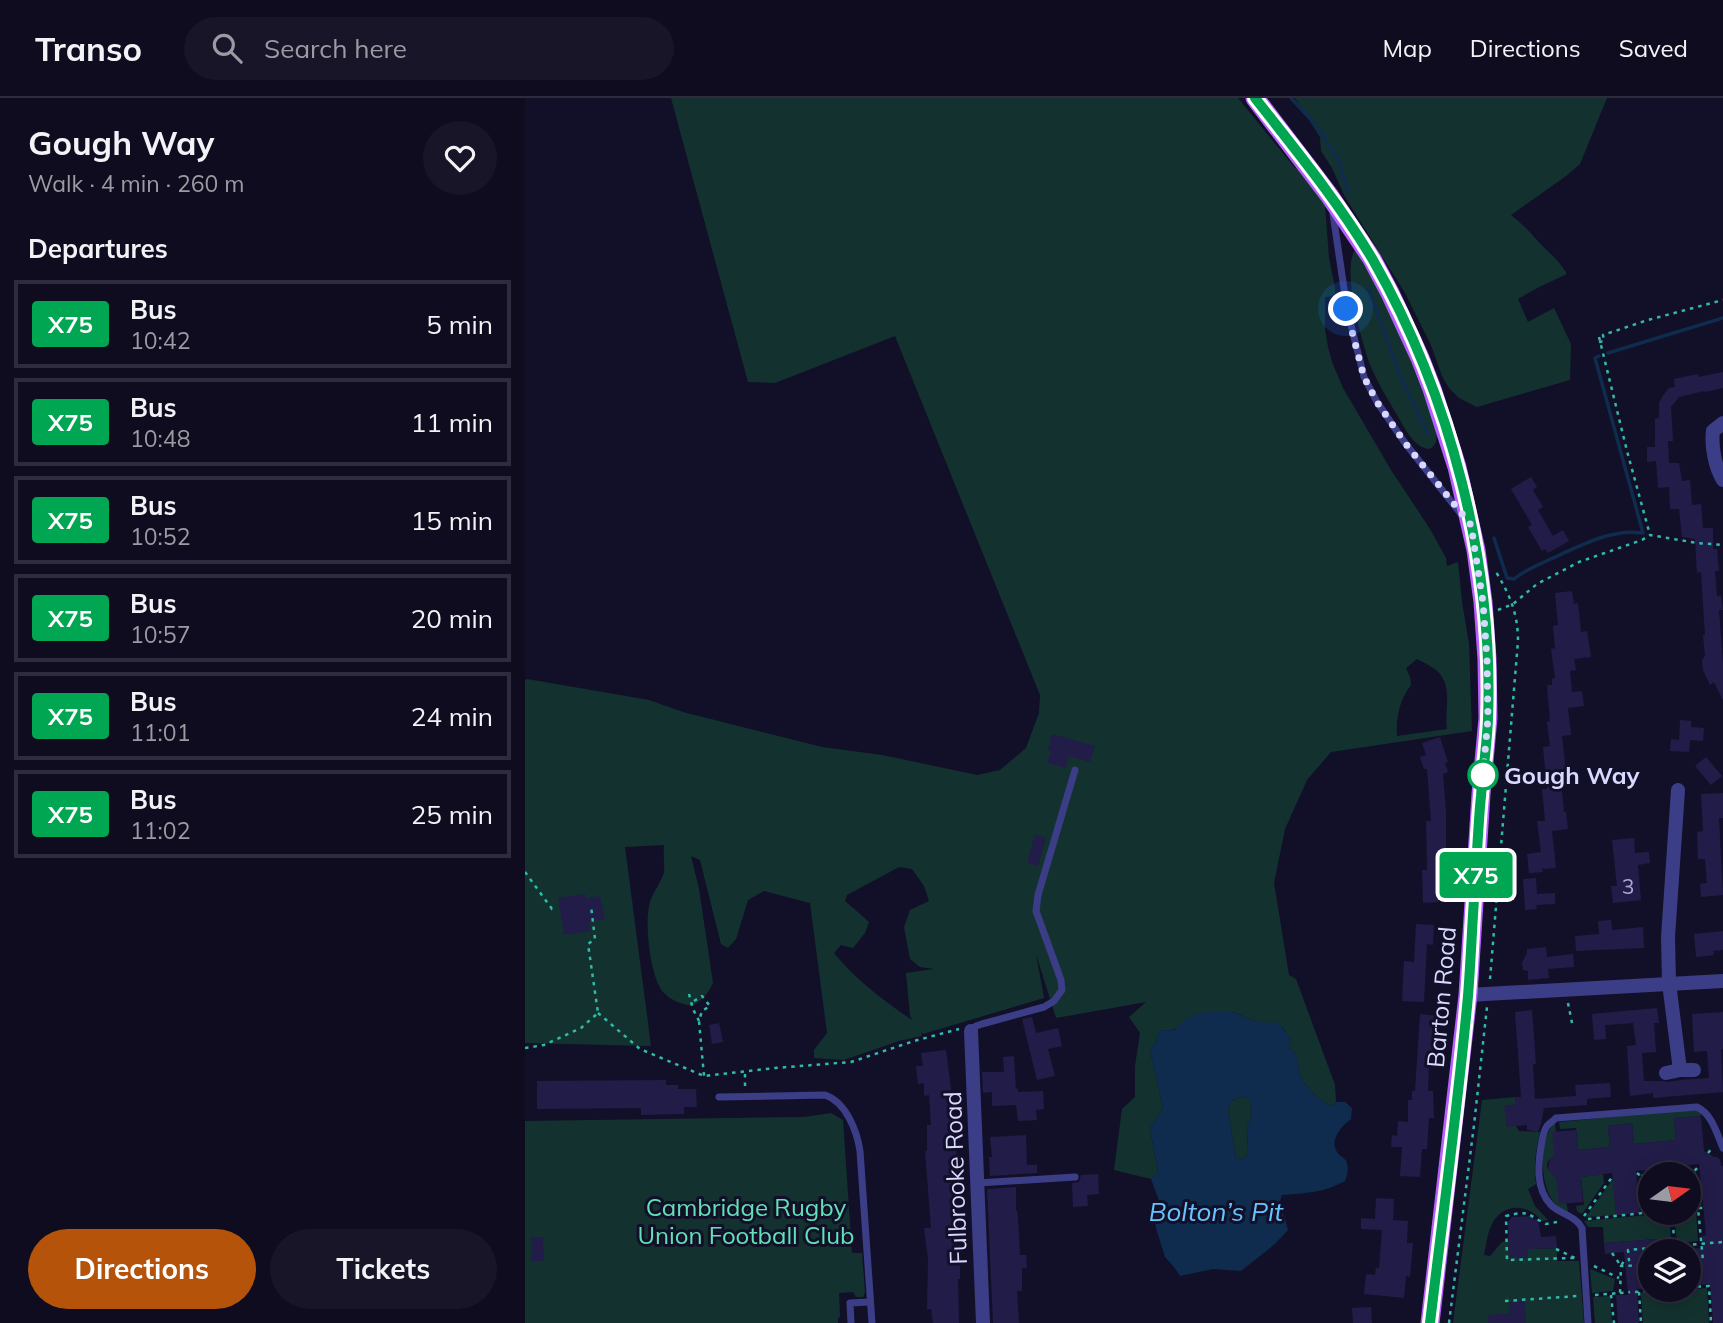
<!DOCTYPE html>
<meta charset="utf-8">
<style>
body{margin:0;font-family:Mulish,sans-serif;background:#171527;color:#f1f3f6;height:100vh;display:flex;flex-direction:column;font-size:26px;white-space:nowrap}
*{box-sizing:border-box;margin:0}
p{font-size:23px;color:#9b9ba4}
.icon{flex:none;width:38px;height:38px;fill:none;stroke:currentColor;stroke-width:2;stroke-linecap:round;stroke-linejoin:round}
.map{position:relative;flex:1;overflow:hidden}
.sheet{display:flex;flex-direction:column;background:#0e0c1e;width:525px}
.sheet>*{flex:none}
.badge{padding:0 14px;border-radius:5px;font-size:24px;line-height:46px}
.needle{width:46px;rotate:76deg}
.fabs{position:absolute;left:1113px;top:1064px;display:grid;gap:14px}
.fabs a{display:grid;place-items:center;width:63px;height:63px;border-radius:50%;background:#0e0c1e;box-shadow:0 4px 18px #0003,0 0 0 2px #2e2c3c;font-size:35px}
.you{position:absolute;width:35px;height:35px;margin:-18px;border:5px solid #fff;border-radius:50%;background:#1a73e8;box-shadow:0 0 0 10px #1a73e833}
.map>.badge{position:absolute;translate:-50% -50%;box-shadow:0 0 0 4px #fff}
h2{padding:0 28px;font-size:26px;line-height:63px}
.round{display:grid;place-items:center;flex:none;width:74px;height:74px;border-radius:37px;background:#171527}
.headline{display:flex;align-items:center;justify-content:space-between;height:119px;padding:0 28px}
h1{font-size:33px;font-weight:700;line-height:52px}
.action{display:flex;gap:14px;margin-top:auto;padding:14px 28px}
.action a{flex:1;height:80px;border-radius:42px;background:#b45309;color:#fff;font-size:28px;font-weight:700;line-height:80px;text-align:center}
.action a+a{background:#171527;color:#f1f3f6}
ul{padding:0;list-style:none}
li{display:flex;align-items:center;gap:21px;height:88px;margin:0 14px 10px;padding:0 14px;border:4px solid #2e2c3c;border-radius:0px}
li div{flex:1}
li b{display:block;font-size:26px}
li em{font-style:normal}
li .badge{min-width:77px;font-weight:700;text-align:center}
header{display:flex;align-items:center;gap:42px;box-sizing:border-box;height:98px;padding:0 35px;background:#0e0c1e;border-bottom:2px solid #2e2c3c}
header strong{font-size:33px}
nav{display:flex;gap:38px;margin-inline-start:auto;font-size:24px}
.search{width:490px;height:63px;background:#171527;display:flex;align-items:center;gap:18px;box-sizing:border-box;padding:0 24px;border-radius:38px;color:#9b9ba4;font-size:26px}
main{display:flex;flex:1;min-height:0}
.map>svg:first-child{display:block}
</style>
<header>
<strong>Transo</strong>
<div class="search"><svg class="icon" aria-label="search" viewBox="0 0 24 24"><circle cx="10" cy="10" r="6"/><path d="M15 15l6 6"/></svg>Search here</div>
<nav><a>Map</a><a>Directions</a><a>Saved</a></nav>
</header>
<main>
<section class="sheet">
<div class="headline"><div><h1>Gough Way</h1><p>Walk · 4 min · 260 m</p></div><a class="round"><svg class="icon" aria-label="heart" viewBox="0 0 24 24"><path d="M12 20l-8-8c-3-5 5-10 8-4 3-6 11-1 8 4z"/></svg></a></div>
<h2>Departures</h2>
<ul>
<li><span class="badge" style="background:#00a651;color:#fff">X75</span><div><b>Bus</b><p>10:42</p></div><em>5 min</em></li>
<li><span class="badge" style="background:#00a651;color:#fff">X75</span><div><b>Bus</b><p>10:48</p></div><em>11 min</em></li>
<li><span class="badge" style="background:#00a651;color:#fff">X75</span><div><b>Bus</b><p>10:52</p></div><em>15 min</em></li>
<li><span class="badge" style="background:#00a651;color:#fff">X75</span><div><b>Bus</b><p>10:57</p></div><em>20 min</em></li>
<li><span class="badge" style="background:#00a651;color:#fff">X75</span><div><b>Bus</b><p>11:01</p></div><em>24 min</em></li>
<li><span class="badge" style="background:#00a651;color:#fff">X75</span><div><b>Bus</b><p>11:02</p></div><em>25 min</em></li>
</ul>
<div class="action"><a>Directions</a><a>Tickets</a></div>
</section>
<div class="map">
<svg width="1198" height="1225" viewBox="0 0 1198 1225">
<rect width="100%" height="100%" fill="#121028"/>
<g fill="#13322f" fill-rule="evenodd">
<path d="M146,0H713L770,70L778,73L800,108L804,160L810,190V198L800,199V231L803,249L807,264L818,290L866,372L905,431L921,460L922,468L933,464L937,504L944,546L947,633L806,654L782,682L760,731L749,785L764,877L771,881L810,987L811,1004L806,1008C785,995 772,983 772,957L764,950L766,941L757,929L730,923L706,913L646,932H635L631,944L625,952L638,1010L625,1031L633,1075L626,1081L589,1072L597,1011L610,999V968L615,935L604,919L621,904L531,920L511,856L519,900L398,936L396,933L397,938L374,943L319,962L289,960V952L302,935L285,805L239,793L223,802L211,841L203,850L196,846L175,762L166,758L174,791L188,885C183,896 177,902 167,908C157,906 146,903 138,894C125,878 119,824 125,804C128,794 137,783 139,774C140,769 138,753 139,747L100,749L126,948L0,945V582L2,581L124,602L158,614L297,649L357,657L452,677L475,672L501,650L514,615L515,597L370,238L250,285L223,284ZM892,561C898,564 906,568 911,572C929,587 919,611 922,631L872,638C871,619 874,603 886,587L885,579L881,570ZM374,769L387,771L399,788L404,803L385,812L379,829L385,861L395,869L409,871L381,875L385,917L387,922C359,903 330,881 309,855L316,847L328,850L340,835L344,824L320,803L322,797Z"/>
<path d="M770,0H1082L1055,66L1041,78L986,117C995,124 1003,132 1011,141C1023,155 1032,159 1042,176L1014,189L993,201L1003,224L1029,210L1046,246L1045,282L952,309L934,300L924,290L917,278L906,247L880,195L820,99L807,70L796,53L795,39Z"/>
<path d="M830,152L862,200L908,321C911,331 916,346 904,351C888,349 880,330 872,317C862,300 851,282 844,264C836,241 817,172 830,152Z"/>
<polygon points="718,998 725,1002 727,1016 722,1028 723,1056 719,1061 711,1060 703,1012 707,1003"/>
<path d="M990,999L991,1006L980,1008L982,1028H991L994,1033L1015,1034C1011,1052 1008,1068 1011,1086L1003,1091L1010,1108L1023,1122L1017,1123C1002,1104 976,1105 966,1128C962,1137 961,1148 959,1157L965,1158L977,1144L984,1143L985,1160H1003V1147H1012V1151L1032,1150V1163H1054L1059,1225H928L957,1002Z"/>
<polygon points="1171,1011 1175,1013 1176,1018 1149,1020 1151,1042 1109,1046 1107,1025 1083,1028 1085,1049 1053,1052 1051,1030 1035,1031 1034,1024"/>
<polygon points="306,1015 318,1022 327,1155 337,1155 340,1194 338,1199 331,1199 328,1194 314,1195 315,1219 313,1220 313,1225 0,1225 0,1023 279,1019"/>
<path d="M1030,1025L1031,1034L1029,1057C1015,1069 1025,1072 1032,1080C1037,1087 1042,1105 1043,1114C1036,1110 1030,1107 1026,1100C1015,1082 1014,1039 1030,1025Z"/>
<polygon points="1078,1076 1079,1085 1057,1116 1052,1113 1051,1108 1059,1107 1056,1079"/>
<polygon points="1088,1081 1091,1117 1061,1119"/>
<polygon points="1171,1113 1173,1143 1152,1145 1149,1115"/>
<polygon points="1144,1115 1146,1140 1079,1145 1078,1129 1063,1129 1059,1123"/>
<polygon points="1065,1171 1090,1181 1088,1193 1067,1195"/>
<polygon points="1182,1190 1184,1225 1118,1225 1116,1195"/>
<polygon points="1085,1198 1087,1225 1070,1225 1068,1199"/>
</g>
<path fill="#0f2b4d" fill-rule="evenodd" d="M691,913H706L730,923L746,925L753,924L766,941L764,950L772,957C772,983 785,995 806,1008L811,1004H820L827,1010L826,1021C817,1028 804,1041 812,1054C815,1059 821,1059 822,1066C824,1072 822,1077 820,1083C798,1095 782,1095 757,1097L753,1109L759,1118L763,1132L750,1146L716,1173L688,1171L655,1178L649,1169L640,1159L631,1130L630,1117L634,1103L626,1081L633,1074L625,1031L638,1010L625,952L631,944L635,932C656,933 648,931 661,921C669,915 682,914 691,913ZM718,998L725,1002L727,1016L722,1028L723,1056L719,1061L711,1060L703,1012L707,1003Z"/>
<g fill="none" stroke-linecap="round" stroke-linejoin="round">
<g stroke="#0f2b4d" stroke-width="3.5">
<polyline points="766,0 791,27 814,63 823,95"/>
<polyline points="843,189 875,278 903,336"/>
<polyline points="1083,255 1198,220"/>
<path d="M969,440L982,480L989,481C1001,471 1014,467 1028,460C1055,448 1087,430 1118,435L1070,260L1074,258"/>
</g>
</g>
<g fill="#221c49">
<polygon points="1198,274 1198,290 1180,294 1179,293 1154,299 1146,309 1148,343 1143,343 1144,365 1154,365 1157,383 1165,382 1167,407 1176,406 1178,430 1188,430 1188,451 1192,451 1194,473 1190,473 1192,498 1196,498 1198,512 1194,512 1198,565 1198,602 1189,584 1185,587 1178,572 1177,562 1180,558 1178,537 1180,537 1176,474 1172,475 1170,441 1157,439 1154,411 1145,411 1144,389 1133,390 1131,363 1122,364 1122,349 1130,349 1130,321 1134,320 1134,305 1137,299 1144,290 1150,289 1149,281 1173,276 1173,279"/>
<polygon points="1006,379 1012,389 1008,392 1018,409 1013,412 1028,438 1038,432 1044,443 1023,455 1020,451 1017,453 1003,429 1007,427 986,391"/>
<polygon points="1047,493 1049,506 1053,505 1056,534 1062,533 1066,559 1049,561 1051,572 1045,573 1047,594 1057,593 1059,608 1043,610 1046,637 1037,638 1042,684 1036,684 1039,714 1041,714 1043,731 1027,733 1031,770 1017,771 1018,774 1004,775 1002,756 1016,754 1012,723 1020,723 1017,691 1022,691 1018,649 1025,648 1022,624 1025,623 1022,587 1027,587 1027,581 1030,580 1026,551 1030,550 1028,528 1033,527 1030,495"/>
<polygon points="1155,622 1166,623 1166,629 1179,630 1178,643 1165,642 1164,654 1145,653 1146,641 1154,642"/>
<polygon points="527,636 570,648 565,664 544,658 541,670 522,665 526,653 523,652"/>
<polygon points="915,639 923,664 920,665 923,674 918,676 921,713 921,762 912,763 913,804 898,805 897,772 902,772 901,723 906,723 902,671 899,671 895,659 901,657 897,645"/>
<polygon points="1181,659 1197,678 1186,687 1170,668"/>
<polygon points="1198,695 1198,720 1194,720 1198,797 1176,799 1175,786 1182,785 1180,761 1173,761 1172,734 1178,733 1176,696"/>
<polygon points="510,736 521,740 513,768 502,765"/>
<polygon points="1109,740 1110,755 1124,754 1125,765 1113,767 1116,802 1088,805 1086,788 1092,788 1087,742"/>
<polygon points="1011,780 1012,796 1030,795 1030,806 1011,807 1012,811 1000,812 998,781"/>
<polygon points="60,796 61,800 75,798 80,821 64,824 66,833 39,837 33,800"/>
<polygon points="1086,822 1087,832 1118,829 1119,850 1051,853 1050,838 1074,836 1073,823"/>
<polygon points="891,826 909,827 908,847 902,846 899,904 877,903 879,863 889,864"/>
<polygon points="1198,833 1198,852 1188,853 1189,857 1171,859 1169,836"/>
<polygon points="1021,849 1022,859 1048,856 1049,869 1023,871 1024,880 1003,882 1003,873 998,872 997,865 1002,855 1002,851"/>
<polygon points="1132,910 1134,925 1129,925 1131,954 1117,955 1119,983 1136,983 1142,984 1156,982 1184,980 1182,953 1169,954 1167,916 1198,914 1198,951 1196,952 1198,994 1128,1000 1128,995 1105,998 1102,948 1111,947 1108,925 1080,927 1081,941 1069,942 1067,916"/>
<polygon points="1007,912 1011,966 1008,966 1010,1001 1051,998 1050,987 1085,985 1086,999 1062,1001 1062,1007 1019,1010 1016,1026 1013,1034 1002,1032 1002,1027 982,1029 979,1008 991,1006 990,999 996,999 990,914"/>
<polygon points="895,916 913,918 911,957 912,957 912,966 904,966 903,993 908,993 909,1020 904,1020 902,1051 897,1051 895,1079 875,1078 877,1049 866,1049 867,1037 872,1038 873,1023 883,1024 883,1002 887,1002 887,993 890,993"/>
<polygon points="507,919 511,935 533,930 537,948 523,951 530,978 512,982 497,921"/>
<polygon points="194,925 198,944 187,946 184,927"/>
<polygon points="421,952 426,991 427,1010 425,1010 428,1037 430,1037 431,1049 433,1122 431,1122 435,1169 435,1181 433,1181 434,1225 408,1225 406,1211 402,1211 403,1161 399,1130 406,1130 400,1053 402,1053 402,1027 406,1027 404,997 399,998 399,985 393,986 391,968 398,968 396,955"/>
<polygon points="489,958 491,991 493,990 493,994 518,993 519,1011 511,1012 512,1022 493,1023 491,1007 467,1008 467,994 458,995 457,974 479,974 478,959"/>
<polygon points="141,982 141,987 153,987 153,991 171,991 172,1009 159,1009 159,1016 116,1017 116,1010 12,1011 12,983"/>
<polygon points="1174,1018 1176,1019 1179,1053 1189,1059 1193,1059 1193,1061 1195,1061 1196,1068 1198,1068 1198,1225 1188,1225 1185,1186 1164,1188 1164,1151 1178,1150 1177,1138 1181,1137 1174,1066 1111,1073 1115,1115 1091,1117 1087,1075 1056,1079 1058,1104 1034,1106 1031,1080 1025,1075 1023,1069 1025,1060 1029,1057 1027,1034 1051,1032 1053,1052 1085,1049 1083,1028 1107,1025 1109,1046 1151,1042 1149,1020"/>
<polygon points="501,1037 502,1067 512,1067 512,1075 465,1078 464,1059 467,1059 465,1039"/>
<polygon points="573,1076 574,1096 562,1097 563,1108 548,1109 547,1085 554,1084 556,1077"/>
<polygon points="491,1089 491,1113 492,1112 493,1119 495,1157 501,1157 502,1170 497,1170 497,1193 492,1193 494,1225 468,1225 462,1091"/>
<polygon points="851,1100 869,1101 868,1122 883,1123 882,1145 888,1145 885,1179 881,1178 879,1200 839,1196 841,1176 850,1177 851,1170 854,1170 857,1132 836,1131 836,1120 850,1121"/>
<polygon points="1007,1118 1009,1122 1013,1121 1016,1139 1031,1138 1032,1150 1003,1151 1003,1160 984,1160 983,1124 987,1119"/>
<polygon points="6,1139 18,1139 19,1163 6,1163"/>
<polygon points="1146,1140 1147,1153 1125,1153 1125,1190 1112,1191 1114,1225 1093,1225 1091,1197 1103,1197 1099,1154 1080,1156 1079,1145"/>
<polygon points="1000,1203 1001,1225 963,1225 963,1217 984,1215 984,1204"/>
<polygon points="846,1209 847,1225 828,1225 827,1210"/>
</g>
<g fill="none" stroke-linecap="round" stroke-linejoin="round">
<g stroke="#31baa7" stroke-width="2.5" stroke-dasharray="3.5 5" stroke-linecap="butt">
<polyline points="1074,239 1102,353 1125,437"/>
<polyline points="1074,244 1079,243 1078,237 1123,222 1198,202"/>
<polyline points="973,512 988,506 1012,486 1054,464 1117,442 1125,437 1172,445 1198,447"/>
<polyline points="0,774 27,811 32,811"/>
<path d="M965,881L993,543C993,516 985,497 971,474"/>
<polyline points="164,896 168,911 174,923"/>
<polyline points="169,903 177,898 185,908 177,913 174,923 179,978"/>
<polyline points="1043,905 1048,930"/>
<polyline points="73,915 115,951 179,978 250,970 326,964 389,943 434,931"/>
<polyline points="0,950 19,947 56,930 73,915 63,846 70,841 66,808"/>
<polyline points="220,988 220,974"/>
<polyline points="1183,1055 1188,1049"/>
<polyline points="1112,1075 1125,1086"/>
<polyline points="1129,1076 1169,1072 1173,1110 1164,1111"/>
<polyline points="1164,1079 1173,1069"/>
<polyline points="1147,1115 1150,1153"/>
<polyline points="1059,1118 1088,1078"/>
<polyline points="1063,1121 1118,1115 1115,1078 1125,1077"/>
<path d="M1032,1124L1021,1126C1001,1116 1005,1112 981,1118L982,1162L1049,1160"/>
<polyline points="1031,1151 1050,1160"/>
<polyline points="1087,1155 1096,1168 1099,1163 1104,1162 1103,1152 1198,1144"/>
<polyline points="1164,1164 1178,1163 1173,1110 1178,1110"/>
<polyline points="1069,1168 1094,1180"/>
<polyline points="1164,1189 1184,1188 1186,1225"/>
<polyline points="1110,1194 1135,1192"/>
<polyline points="1114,1194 1116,1225"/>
<polyline points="1095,1195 1105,1194"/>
<polyline points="1070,1197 1095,1195 1096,1168 1125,1167"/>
<polyline points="1086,1197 1089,1225"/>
<polyline points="980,1203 1053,1198"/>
<polyline points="924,1225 949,1027 962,909"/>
</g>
<g stroke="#3b3e87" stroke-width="7">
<polyline points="808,116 822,211 839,279 852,304 880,345 936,416"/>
<polyline points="446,933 451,928 457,926 519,909 529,903 537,892 536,882 511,813 513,797 550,672"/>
<path d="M194,999L300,997C321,1004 332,1033 335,1053L347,1225"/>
<polyline points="453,1085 550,1079"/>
<polyline points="326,1225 325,1205 345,1204"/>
<path d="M1063,1225L1057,1130C1051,1118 1035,1116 1026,1107C1010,1091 1013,1064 1017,1043C1018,1038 1019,1032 1022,1028C1025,1025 1028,1023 1031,1020L1172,1009C1187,1016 1192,1036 1198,1050"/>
</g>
<g stroke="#3b3e87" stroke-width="14">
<path d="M1198,325L1188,333C1186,348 1190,369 1198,382"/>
<polyline points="1153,692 1143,839 1144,885 1155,972"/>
<polyline points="943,897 1198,883"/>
<polyline points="446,933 458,1225"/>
<polyline points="1141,975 1155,972 1169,972"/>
</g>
<polyline stroke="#b75ffe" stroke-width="19" points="730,0 804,97 847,161 865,195 895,260 907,291 932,369 951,452 958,504 962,561 963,620 956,696 943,897 905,1225"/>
</g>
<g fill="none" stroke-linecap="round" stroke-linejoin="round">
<defs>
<path id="line" d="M730,0C770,51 815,106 848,162C925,297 969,465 963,621C962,646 958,672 956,698C953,728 952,758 950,788C947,825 946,861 943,898C933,1007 918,1116 905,1225"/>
</defs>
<use href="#line" stroke="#fff" stroke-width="16"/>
<use href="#line" stroke="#00a651" stroke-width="10"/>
<polyline stroke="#d9d8ff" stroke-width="7" stroke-dasharray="0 12.6" points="821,211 839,279 852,304 880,345 946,427 958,504 962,561 963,620 958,677"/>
</g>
<circle fill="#fff" stroke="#00a651" stroke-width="3.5" cx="958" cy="677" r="14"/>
<g text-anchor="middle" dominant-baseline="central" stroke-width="6" stroke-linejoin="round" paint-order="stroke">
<g font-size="21" fill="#aba9d2">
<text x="1103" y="788">3</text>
</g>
<g font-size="24" font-weight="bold" fill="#d9d8ff" stroke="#121028" text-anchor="start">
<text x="979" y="677">Gough Way</text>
</g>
<g font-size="24" fill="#d9d8ff" stroke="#121028">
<text transform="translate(916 899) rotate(-85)">Barton Road</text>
<text transform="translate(430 1080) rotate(-92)">Fulbrooke Road</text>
</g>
<g font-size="24" fill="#63e0b7" stroke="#121028">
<text x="221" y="1109">Cambridge Rugby<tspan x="221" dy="28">Union Football Club</tspan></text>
</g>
<g font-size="26" font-style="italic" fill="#66c3fe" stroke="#121028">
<text x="691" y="1113">Bolton’s Pit</text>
</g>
</g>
</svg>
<div class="fabs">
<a><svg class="needle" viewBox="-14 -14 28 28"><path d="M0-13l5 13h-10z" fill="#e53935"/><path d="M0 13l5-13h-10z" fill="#9b9ba4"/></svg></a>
<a><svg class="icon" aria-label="layers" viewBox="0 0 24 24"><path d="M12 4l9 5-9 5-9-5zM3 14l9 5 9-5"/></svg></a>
</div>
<div class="you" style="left:821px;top:211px"></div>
<b class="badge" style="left:951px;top:777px;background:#00a651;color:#fff">X75</b>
</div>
</main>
